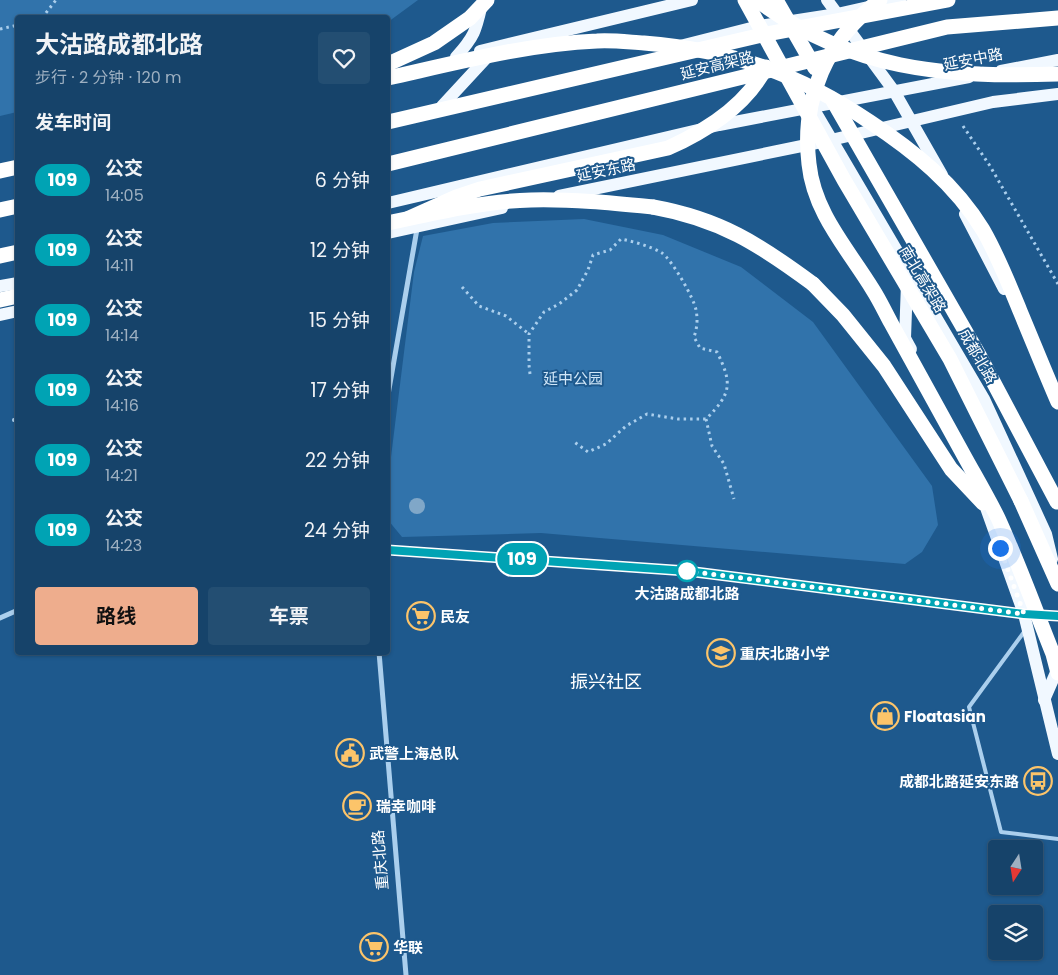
<!DOCTYPE html>
<html lang="zh">
<meta charset="utf-8">
<style>
body{margin:0;font-family:Poppins,"Noto Sans SC",sans-serif;background:#234e72;color:#f1f3f6;height:100vh;display:flex;flex-direction:column;font-size:19px;white-space:nowrap}
*{box-sizing:border-box;margin:0}
p{font-size:16px;color:#9eb0c1}
.icon{flex:none;width:28px;height:28px;fill:none;stroke:currentColor;stroke-width:2;stroke-linecap:round;stroke-linejoin:round}
.map{position:relative;flex:1;overflow:hidden}
.sheet{position:absolute;left:15px;top:15px;width:375px;height:640px;display:flex;flex-direction:column;background:#16436a;border-radius:5px;box-shadow:0 1px 4px #0004,0 0 0 1px #355c7e}
.sheet>*{flex:none}
.badge{padding:0 10px;border-radius:16px;font-size:18px;line-height:32px}
.needle{width:32px;rotate:192deg}
.fabs{position:absolute;left:988px;top:840px;display:grid;gap:10px}
.fabs a{display:grid;place-items:center;width:55px;height:55px;border-radius:5px;background:#16436a;box-shadow:0 1px 4px #0004,0 0 0 1px #355c7e;font-size:25px}
.you{position:absolute;width:25px;height:25px;margin:-12px;border:4px solid #fff;border-radius:50%;background:#1a73e8;box-shadow:0 0 0 8px #1a73e833}
.map>.badge{position:absolute;translate:-50% -50%;box-shadow:0 0 0 2px #fff}
h2{padding:0 20px;font-size:19px;line-height:45px}
.round{display:grid;place-items:center;flex:none;width:52px;height:52px;border-radius:5px;background:#234e72}
.overview{display:flex;align-items:center;justify-content:space-between;height:85px;padding:0 20px}
h1{font-size:24px;font-weight:700;line-height:38px}
.primary-button{display:flex;gap:10px;margin-top:auto;padding:10px 20px}
.primary-button a{flex:1;height:58px;border-radius:5px;background:#eead8d;color:#111;font-size:20px;font-weight:700;line-height:58px;text-align:center}
.primary-button a+a{background:#234e72;color:#f1f3f6}
ul{padding:0;list-style:none}
li{display:flex;align-items:center;gap:15px;height:70px;padding:0 20px}
li div{flex:1}
li b{display:block;font-size:19px}
li em{font-style:normal}
li .badge{min-width:55px;font-weight:700;text-align:center}
.map>svg:first-child{display:block}
</style>
<div class="map">
<svg width="1058" height="975" viewBox="0 0 1058 975">
<rect width="100%" height="100%" fill="#1e598d"/>
<g fill="#3173ab">
<polygon points="0,0 418,0 388,22 388,18 18,18 17,112 0,116"/>
<polygon points="584,219 663,235 741,267 813,322 932,486 938,525 922,552 905,564 541,533 402,537 388,520 388,481 414,272 423,236 493,223"/>
</g>
<g fill="none" stroke-linecap="round" stroke-linejoin="round">
<g stroke="#abcfed" stroke-width="3" stroke-dasharray="2.5 4" stroke-linecap="butt">
<polyline points="42,18 56,0"/>
<polyline points="0,29 18,25"/>
<polyline points="963,126 990,166 1058,284"/>
<polyline points="462,287 479,306 506,316 529,334"/>
<path d="M530,374L529,365V334L544,312L559,304L577,290L588,270L593,255L610,250L621,239C635,242 650,246 662,253C672,260 694,298 696,310C698,320 697,328 694,337L700,348L717,352C733,384 731,394 706,419H678L647,414L626,426L606,444L588,452L573,441"/>
<polyline points="706,419 712,446 724,464 734,499"/>
</g>
<g stroke="#abcfed" stroke-width="4">
<polyline points="14,420 18,419"/>
<polyline points="1024,632 969,707 1001,832 1058,839"/>
</g>
<g stroke="#abcfed" stroke-width="5">
<polyline points="388,395 417,229"/>
<polyline points="388,550 687,571 1024,614"/>
<polyline points="1040,615 1058,616"/>
<polyline points="0,618 18,610"/>
<polyline points="379,652 406,975"/>
</g>
<g stroke="#f1f8ff" stroke-width="12">
<polyline points="827,0 894,91 942,175"/>
<polyline points="680,46 759,26 837,14 900,0"/>
<polyline points="480,51 692,0"/>
<path d="M456,57C475,36 476,30 482,4"/>
<polyline points="1001,71 1058,60"/>
<polyline points="809,101 984,399 1046,534 1052,559"/>
<polyline points="442,106 491,53"/>
<polyline points="559,196 831,140 993,102 1058,94"/>
<polyline points="388,203 719,125 969,77"/>
<polyline points="965,214 1004,289"/>
<polyline points="388,233 502,208"/>
<polyline points="907,283 905,338 911,349"/>
<polyline points="0,286 18,283"/>
<polyline points="0,315 18,311"/>
<polyline points="985,505 1024,614 1058,754"/>
<polyline points="1044,700 1058,668"/>
</g>
<g stroke="#fff" stroke-width="15">
<polyline points="0,171 18,167"/>
<path d="M653,207C720,219 759,244 813,284"/>
<polyline points="0,210 18,206"/>
<polyline points="0,256 18,252"/>
<polyline points="0,300 18,296"/>
<polyline points="1021,501 1058,584"/>
</g>
<g stroke="#fff" stroke-width="15">
<polyline points="745,0 844,180 950,359 1021,501"/>
<path d="M757,0C850,70 945,78 1058,74"/>
<polyline points="776,0 815,68"/>
<path d="M880,0C827,40 801,97 809,164C814,213 848,249 873,290C880,301 885,312 891,323C915,366 938,409 962,452C974,474 987,496 998,518C1018,562 1035,609 1053,654L1058,673"/>
<polyline points="388,64 434,43 470,18 487,0"/>
<path d="M388,78C455,63 527,44 597,41C612,40 628,42 644,43C731,50 798,73 870,122C914,151 955,184 983,230C998,256 1009,284 1020,311C1033,342 1045,372 1058,402"/>
<polyline points="832,99 979,355 1057,502"/>
<polyline points="388,122 762,35 948,0"/>
<polyline points="388,164 947,27 1058,18"/>
<path d="M409,218L456,197L480,189L668,148C706,131 746,106 766,67"/>
<path d="M388,223C433,213 485,201 531,200C572,199 612,203 653,207"/>
<polyline points="813,284 843,315 884,366 951,469 983,503"/>
</g>
</g>
<circle fill="#80a7c8" cx="417" cy="506" r="8"/>
<g fill="none" stroke-linecap="round" stroke-linejoin="round">
<defs>
<polyline id="line" points="388,550 687,571 1024,614 1058,616"/>
</defs>
<use href="#line" stroke="#fff" stroke-width="11"/>
<use href="#line" stroke="#00a3b4" stroke-width="8"/>
<polyline stroke="#fff" stroke-width="5" stroke-dasharray="0 9" points="687,571 1024,614 1000,548"/>
</g>
<defs>
<symbol id="supermarket-ring" viewBox="-11 -11 22 22"><circle r="9.5" fill="#1e598d" stroke="#fcc46a" stroke-width="1.5"/><path d="M-6-5.5h2.5l.6 2H6L4.5 2H-2.5L-4.4-4H-6ZM-1.5 3.2a1.3 1.3 0 1 0 .1 0ZM3 3.2a1.3 1.3 0 1 0 .1 0Z" fill="#fcc46a"/></symbol>
<symbol id="school-ring" viewBox="-11 -11 22 22"><circle r="9.5" fill="#1e598d" stroke="#fcc46a" stroke-width="1.5"/><path d="M0-5L7-2L0 1L-7-2ZM-4 1L0 2.5L4 1V4Q0 6-4 4Z" fill="#fcc46a"/></symbol>
<symbol id="shop-ring" viewBox="-11 -11 22 22"><circle r="9.5" fill="#1e598d" stroke="#fcc46a" stroke-width="1.5"/><path d="M-5-2.5h2.3a2.7 3.5 0 0 1 5.4 0H5L5.5 6h-11ZM-1.5-2.5h3a1.5 2.3 0 0 0-3 0Z" fill="#fcc46a"/></symbol>
<symbol id="civic-ring" viewBox="-11 -11 22 22"><circle r="9.5" fill="#1e598d" stroke="#fcc46a" stroke-width="1.5"/><path d="M-.6-6.5H3V-4.5H.6V-3L4-1V1h2V6H-6V1h2V-1L-.6-3ZM-1.2 2.5V6h2.4V2.5Z" fill="#fcc46a"/></symbol>
<symbol id="bus-ring" viewBox="-11 -11 22 22"><circle r="9.5" fill="#1e598d" stroke="#fcc46a" stroke-width="1.5"/><path d="M-5-6H5V4H4V6H2V4H-2V6H-4V4H-5ZM-3.5-4V0h7V-4ZM-3.5 1.2v1.5H-2V1.2ZM2 1.2v1.5H3.5V1.2Z" fill="#fcc46a"/></symbol>
<symbol id="cafe-ring" viewBox="-11 -11 22 22"><circle r="9.5" fill="#1e598d" stroke="#fcc46a" stroke-width="1.5"/><path d="M-5.5-4.5H6V0H3Q3 3.5 0 3.5H-2.5Q-5.5 3.5-5.5 0ZM3-3.2v2h1.7v-2ZM-6 4.5H4V6H-6Z" fill="#fcc46a"/></symbol>
</defs>
<g fill-rule="evenodd">
<use href="#supermarket-ring" x="405" y="600" width="32" height="32"/>
<use href="#school-ring" x="705" y="637" width="32" height="32"/>
<use href="#shop-ring" x="869" y="700" width="32" height="32"/>
<use href="#civic-ring" x="334" y="737" width="32" height="32"/>
<use href="#bus-ring" x="1022" y="765" width="32" height="32"/>
<use href="#cafe-ring" x="341" y="790" width="32" height="32"/>
<use href="#supermarket-ring" x="358" y="931" width="32" height="32"/>
</g>
<circle fill="#fff" stroke="#00a3b4" stroke-width="2.5" cx="687" cy="571" r="10"/>
<g text-anchor="middle" dominant-baseline="central" stroke-width="4" stroke-linejoin="round" paint-order="stroke">
<g font-size="15" fill="#fff" stroke="#1e598d">
<text transform="translate(973 59) rotate(-11)">延安中路</text>
<text transform="translate(717 65) rotate(-14)">延安高架路</text>
<text transform="translate(606 170) rotate(-12)">延安东路</text>
<text transform="translate(923 279) rotate(59)">南北高架路</text>
<text transform="translate(978 356) rotate(60)">成都北路</text>
<text transform="translate(380 860) rotate(-95)">重庆北路</text>
</g>
<g font-size="15" fill="#d1e7f9" stroke="#1e598d">
<text x="573" y="378">延中公园</text>
</g>
<g font-size="15" font-weight="bold" fill="#fff" stroke="#1e598d">
<text x="687" y="593">大沽路成都北路</text>
</g>
<g font-size="15" font-weight="bold" fill="#fff" stroke="#1e598d" text-anchor="start">
<text x="440" y="616">民友</text>
<text x="740" y="653">重庆北路小学</text>
<text x="904" y="716">Floatasian</text>
<text x="369" y="753">武警上海总队</text>
<text x="1019" y="781" text-anchor="end">成都北路延安东路</text>
<text x="376" y="806">瑞幸咖啡</text>
<text x="393" y="947">华联</text>
</g>
<g font-size="18" fill="#fff" stroke="#1e598d">
<text x="606" y="681">振兴社区</text>
</g>
</g>
</svg>
<div class="fabs">
<a><svg class="needle" viewBox="-14 -14 28 28"><path d="M0-13l5 13h-10z" fill="#e53935"/><path d="M0 13l5-13h-10z" fill="#9eb0c1"/></svg></a>
<a><svg class="icon" aria-label="layers" viewBox="0 0 24 24"><path d="M12 4l9 5-9 5-9-5zM3 14l9 5 9-5"/></svg></a>
</div>
<div class="you" style="left:1000px;top:548px"></div>
<b class="badge" style="left:522px;top:559px;background:#00a3b4;color:#fff">109</b>
<section class="sheet">
<div class="overview"><div><h1>大沽路成都北路</h1><p>步行 · 2 分钟 · 120 m</p></div><a class="round"><svg class="icon" aria-label="heart" viewBox="0 0 24 24"><path d="M12 20l-8-8c-3-5 5-10 8-4 3-6 11-1 8 4z"/></svg></a></div>
<h2>发车时间</h2>
<ul>
<li><span class="badge" style="background:#00a3b4;color:#fff">109</span><div><b>公交</b><p>14:05</p></div><em>6 分钟</em></li>
<li><span class="badge" style="background:#00a3b4;color:#fff">109</span><div><b>公交</b><p>14:11</p></div><em>12 分钟</em></li>
<li><span class="badge" style="background:#00a3b4;color:#fff">109</span><div><b>公交</b><p>14:14</p></div><em>15 分钟</em></li>
<li><span class="badge" style="background:#00a3b4;color:#fff">109</span><div><b>公交</b><p>14:16</p></div><em>17 分钟</em></li>
<li><span class="badge" style="background:#00a3b4;color:#fff">109</span><div><b>公交</b><p>14:21</p></div><em>22 分钟</em></li>
<li><span class="badge" style="background:#00a3b4;color:#fff">109</span><div><b>公交</b><p>14:23</p></div><em>24 分钟</em></li>
</ul>
<div class="primary-button"><a>路线</a><a>车票</a></div>
</section>
</div>
